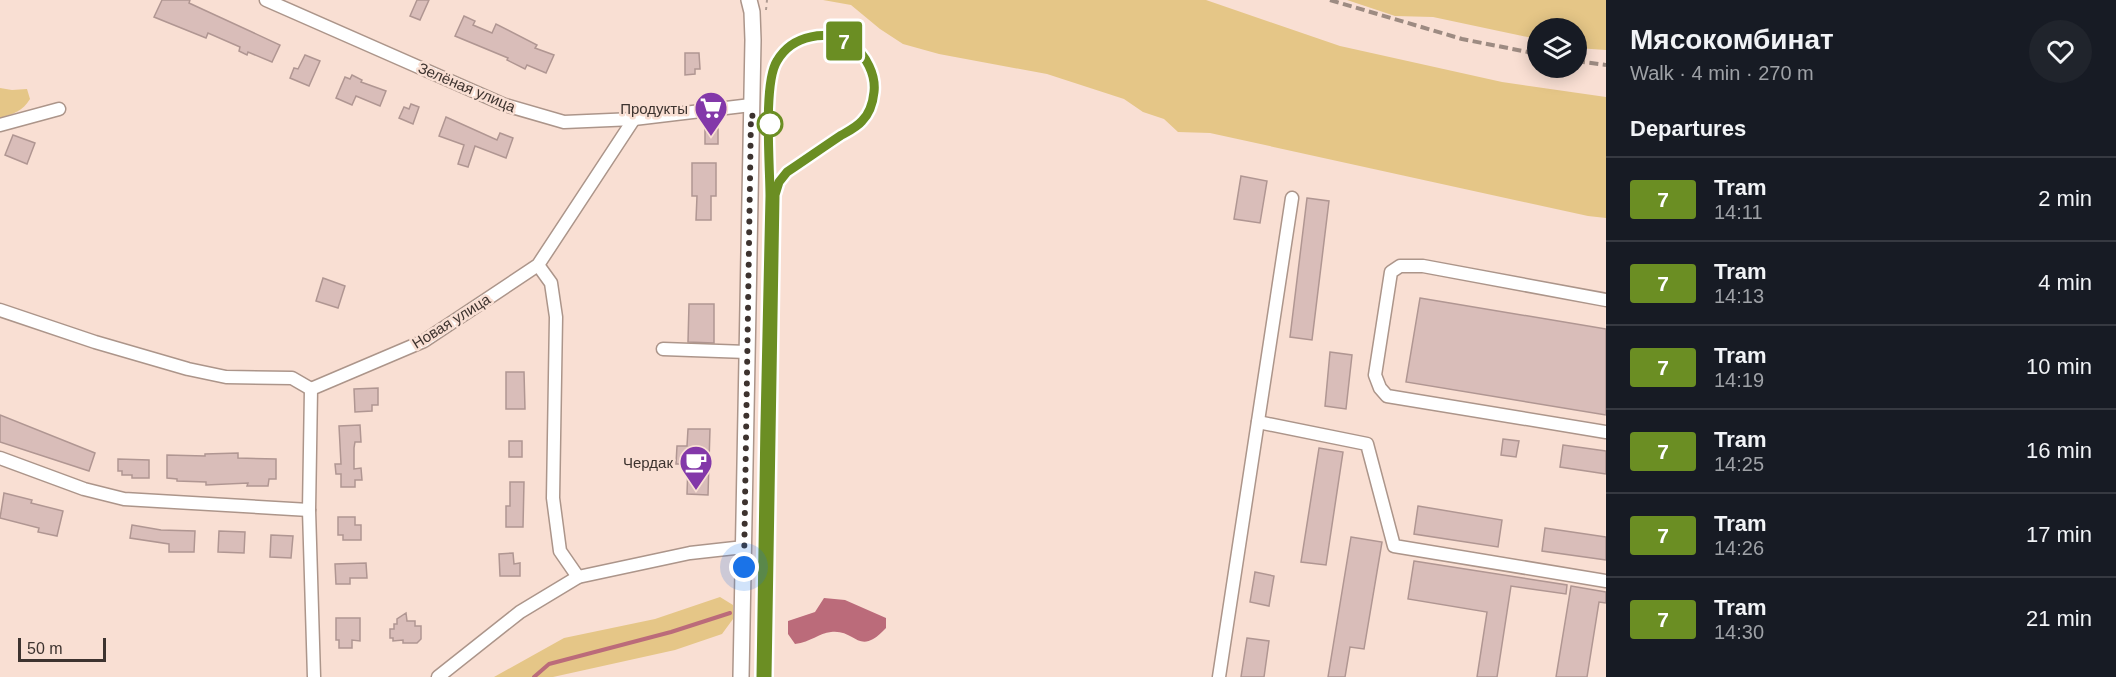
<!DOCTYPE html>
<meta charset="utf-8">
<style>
body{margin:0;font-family:Arial,sans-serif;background:#20242c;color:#f1f3f6;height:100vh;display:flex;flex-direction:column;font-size:22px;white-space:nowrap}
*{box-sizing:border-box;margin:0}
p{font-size:20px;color:#9ea1a6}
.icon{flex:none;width:33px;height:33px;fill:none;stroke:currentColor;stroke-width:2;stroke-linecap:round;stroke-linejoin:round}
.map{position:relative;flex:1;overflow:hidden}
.drawer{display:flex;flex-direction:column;background:#171b24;width:510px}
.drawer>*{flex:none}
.badge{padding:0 12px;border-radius:4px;font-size:21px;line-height:39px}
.fabs{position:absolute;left:1527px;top:18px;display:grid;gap:12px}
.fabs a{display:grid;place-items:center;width:60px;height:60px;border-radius:50%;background:#171b24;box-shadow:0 3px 15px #0003;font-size:30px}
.scale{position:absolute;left:18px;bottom:15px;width:88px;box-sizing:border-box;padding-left:6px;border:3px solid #3d332f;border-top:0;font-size:16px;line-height:21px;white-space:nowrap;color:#3d332f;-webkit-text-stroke:4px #f9dfd3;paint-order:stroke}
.you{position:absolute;width:30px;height:30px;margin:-15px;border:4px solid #fff;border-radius:50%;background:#1a73e8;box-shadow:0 0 0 9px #1a73e833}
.map>.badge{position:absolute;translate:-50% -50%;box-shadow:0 0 0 3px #fff}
h2{padding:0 24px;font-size:22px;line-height:54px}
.round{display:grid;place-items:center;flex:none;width:63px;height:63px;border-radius:32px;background:#20242c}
.summary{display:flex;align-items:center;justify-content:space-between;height:102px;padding:0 24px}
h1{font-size:28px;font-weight:700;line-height:45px}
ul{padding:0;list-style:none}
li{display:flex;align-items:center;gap:18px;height:84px;padding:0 24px;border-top:2px solid #363941}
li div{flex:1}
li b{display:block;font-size:22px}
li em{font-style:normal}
li .badge{min-width:66px;font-weight:700;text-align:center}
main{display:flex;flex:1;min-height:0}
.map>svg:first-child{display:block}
</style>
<main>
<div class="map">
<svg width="1606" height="677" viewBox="0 0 1606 677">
<rect width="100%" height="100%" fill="#f9dfd3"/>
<g fill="#e5c687">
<polygon points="823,0 1206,0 1340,46 1502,82 1606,97 1606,218 1588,216 1210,133 1178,132 1164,119 1143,112 1124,99 1047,74 939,54 903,44 880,29 851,5"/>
<polygon points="1347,0 1606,0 1606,50 1577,48 1576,28 1538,28 1537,39 1433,17 1395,16"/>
<path d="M0,88L12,90L27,89L30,99C23,111 13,114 0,118Z"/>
<polygon points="720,597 733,605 733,619 722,634 675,650 553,677 494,677 564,638 655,619"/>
</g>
<path fill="#bb6b7a" d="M824,598L845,600L886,618V628C858,658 857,629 831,632C819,633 811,642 795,644L788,634V621L815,612Z"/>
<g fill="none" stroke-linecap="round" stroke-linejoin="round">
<polyline stroke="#bb6b7a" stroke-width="4" points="534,677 549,664 671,632 730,613"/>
</g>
<g fill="#d9bdb9" stroke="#b09692" stroke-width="1.5">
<polygon points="162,0 190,0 189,3 280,45 272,62 248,52 247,55 239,51 240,47 208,33 206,38 154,17"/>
<polygon points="417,0 429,0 420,20 410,16"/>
<polygon points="464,16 475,21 473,25 492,33 496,24 537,45 535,48 554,55 546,73 527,65 525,69 507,60 508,58 455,36"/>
<polygon points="685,53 699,53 700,69 695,69 695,74 685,75"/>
<polygon points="305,55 320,61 309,86 290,78 294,68 298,69"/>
<polygon points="352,75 362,80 361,82 386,91 380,106 356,96 352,105 336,98 345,77 350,79"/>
<polygon points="411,104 419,107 413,124 399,118 404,107 409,109"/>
<polygon points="446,117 497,140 500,133 513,138 506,158 475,146 468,167 458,164 464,145 439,136"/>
<rect x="705" y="129" width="13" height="15"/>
<polygon points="13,135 35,143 27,164 5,155"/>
<polygon points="692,163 716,163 716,196 711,196 711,220 696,220 697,196 692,196"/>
<polygon points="1241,176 1267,181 1260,223 1234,219"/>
<polygon points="1307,198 1329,201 1312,340 1290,337"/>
<polygon points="323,278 345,286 338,308 316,301"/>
<polygon points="1420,298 1606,329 1606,415 1406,382"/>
<polygon points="689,304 714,304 714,343 688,342"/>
<polygon points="1330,352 1352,355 1346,409 1325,406"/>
<polygon points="506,372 524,372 525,409 506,409"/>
<polygon points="378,388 378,405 372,405 372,411 355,412 354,389"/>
<polygon points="0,415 95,453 89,471 0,442"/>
<polygon points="360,425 361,442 355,442 354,448 354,469 361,468 362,480 355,480 355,487 341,487 341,474 336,474 335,464 341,464 339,426"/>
<polygon points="688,429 710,429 708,495 687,494 688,464 676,464 677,446 687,446"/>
<polygon points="1503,439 1519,441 1516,457 1501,455"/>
<rect x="509" y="441" width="13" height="16"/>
<polygon points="1563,445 1606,451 1606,474 1560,467"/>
<polygon points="1319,448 1343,452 1326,565 1301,562"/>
<polygon points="238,453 238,458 276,459 276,479 269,479 268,486 247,486 248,483 206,485 206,482 177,481 177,479 167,478 167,455 205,456 205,454"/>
<polygon points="118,459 149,460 149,478 132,478 132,475 122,475 122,471 118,471"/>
<polygon points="510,482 524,482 523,527 506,527 506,506 510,506"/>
<polygon points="4,493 32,500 31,503 63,511 57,536 38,532 39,528 0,518"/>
<polygon points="1418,506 1502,520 1498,547 1414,534"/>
<polygon points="338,517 355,517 355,525 361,525 361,540 343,540 343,535 338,535"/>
<polygon points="132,525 161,530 195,531 194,552 169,552 169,544 130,538"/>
<polygon points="1545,528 1606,537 1606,560 1542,551"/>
<polygon points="219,531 245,532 244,553 218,552"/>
<polygon points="271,535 293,536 291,558 270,557"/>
<polygon points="1351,537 1382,542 1364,649 1350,647 1345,677 1328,677"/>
<polygon points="513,553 514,564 520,563 520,576 500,576 499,554"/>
<polygon points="1414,561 1567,585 1566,594 1511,586 1497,677 1477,677 1487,612 1408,599"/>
<polygon points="366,563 367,578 350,578 350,584 336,584 335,564"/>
<polygon points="1255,572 1274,576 1269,606 1250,602"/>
<polygon points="1571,586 1606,592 1606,603 1599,602 1587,677 1556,677"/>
<polygon points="406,613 407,621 415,621 415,626 421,626 421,639 417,643 403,643 403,640 393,641 393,638 390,638 390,629 394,629 394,624 397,624 397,619"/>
<polygon points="336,618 360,618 360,641 352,640 352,648 339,648 339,640 336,640"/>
<polygon points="1247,638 1269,641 1264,677 1241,677"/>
</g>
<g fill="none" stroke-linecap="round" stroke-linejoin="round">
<defs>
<g id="minor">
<polyline points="266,0 505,105 564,122 634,119 751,105"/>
<polyline points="0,125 59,109"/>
<polyline points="538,265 551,283 556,317 553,498 560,551 578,577"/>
<polyline points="1606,300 1423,266 1400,266 1391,272 1375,375 1380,388 1387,396 1606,432"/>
<polyline points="0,310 95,342 188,369 226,377 292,378 311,389"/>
<polyline points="663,349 747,352"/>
<polyline points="1258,422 1367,444 1394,546 1606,581"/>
<polyline points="0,458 84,489 124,499 309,510"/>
<polyline points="314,677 309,510 311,389 424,341 538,265 634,119"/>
<polyline points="438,677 520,612 578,577 690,553 744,547"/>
<polyline points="1219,677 1292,198"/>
</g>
<polyline id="major" points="741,677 753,40 752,12 749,0"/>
</defs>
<use href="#minor" stroke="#ac958a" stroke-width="15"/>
<use href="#major" stroke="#ac958a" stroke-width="18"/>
<polyline stroke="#af9b92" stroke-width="2" stroke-dasharray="3 4.5" stroke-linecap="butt" points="766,10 767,0"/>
<use href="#minor" stroke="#fff" stroke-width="12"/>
<use href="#major" stroke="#fff" stroke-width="15"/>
<path stroke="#9d8b82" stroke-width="1.5" d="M761,677C764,529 766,380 769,232C770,196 769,159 769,123C769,109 767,91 770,78C789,11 881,31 874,92C873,102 869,114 862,121C857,127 847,132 840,136C822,148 805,160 787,172L779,182L775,195L767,677"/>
<g stroke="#9d8b82" stroke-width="4" stroke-dasharray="9 4.5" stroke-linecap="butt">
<polyline points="1330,0 1462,39 1538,54"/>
<polyline points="1576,61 1606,65"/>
</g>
</g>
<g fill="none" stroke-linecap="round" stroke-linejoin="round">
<defs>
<path id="line" d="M761,677C763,517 766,356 770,196C770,166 763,83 777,61C792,35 828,28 852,45C866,55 876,75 874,92C873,102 869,114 862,121C857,127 847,132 840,136C822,148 805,160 787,172L779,182L775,195L767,677"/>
</defs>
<use href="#line" stroke="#fff" stroke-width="14"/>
<use href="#line" stroke="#6b8e23" stroke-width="9"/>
<polyline stroke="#3d332f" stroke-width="6" stroke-dasharray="0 10.8" points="744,567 751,115 770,124"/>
</g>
<defs>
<symbol id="supermarket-pin" viewBox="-11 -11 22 30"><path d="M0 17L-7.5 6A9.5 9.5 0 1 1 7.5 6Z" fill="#8338a9" stroke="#f9dfd3"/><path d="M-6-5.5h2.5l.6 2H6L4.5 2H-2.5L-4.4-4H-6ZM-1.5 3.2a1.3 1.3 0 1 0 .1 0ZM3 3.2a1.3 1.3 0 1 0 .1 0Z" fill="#fff"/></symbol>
<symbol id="cafe-pin" viewBox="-11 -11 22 30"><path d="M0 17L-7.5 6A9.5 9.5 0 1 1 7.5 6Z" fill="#8338a9" stroke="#f9dfd3"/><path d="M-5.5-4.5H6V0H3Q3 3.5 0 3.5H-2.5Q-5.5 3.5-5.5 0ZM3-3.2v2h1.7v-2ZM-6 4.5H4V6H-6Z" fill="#fff"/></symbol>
</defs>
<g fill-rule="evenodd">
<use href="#supermarket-pin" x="692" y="89" width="38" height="52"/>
<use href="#cafe-pin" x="677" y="443" width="38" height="52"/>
</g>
<circle fill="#fff" stroke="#6b8e23" stroke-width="3" cx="770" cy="124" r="12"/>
<g text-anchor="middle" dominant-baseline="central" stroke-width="5" stroke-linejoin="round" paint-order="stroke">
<g font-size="15" fill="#3d332f" stroke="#f9dfd3">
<text transform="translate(467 87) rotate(23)">Зелёная улица</text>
<text transform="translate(451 321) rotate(-32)">Новая улица</text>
</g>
<g font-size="15" fill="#3d332f" stroke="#f9dfd3" text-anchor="end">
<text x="688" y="108">Продукты</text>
<text x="673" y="462">Чердак</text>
</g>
</g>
</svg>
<div class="fabs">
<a><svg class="icon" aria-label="layers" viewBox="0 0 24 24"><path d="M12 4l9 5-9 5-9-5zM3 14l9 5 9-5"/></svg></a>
</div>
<div class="scale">50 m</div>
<div class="you" style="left:744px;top:567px"></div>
<b class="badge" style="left:844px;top:41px;background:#6b8e23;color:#fff">7</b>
</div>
<section class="drawer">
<div class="summary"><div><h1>Мясокомбинат</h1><p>Walk · 4 min · 270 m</p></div><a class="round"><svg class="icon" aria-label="heart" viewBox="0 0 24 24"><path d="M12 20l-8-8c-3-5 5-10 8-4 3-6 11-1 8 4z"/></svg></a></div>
<h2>Departures</h2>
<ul>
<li><span class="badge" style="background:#6b8e23;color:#fff">7</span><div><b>Tram</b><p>14:11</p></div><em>2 min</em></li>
<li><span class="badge" style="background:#6b8e23;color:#fff">7</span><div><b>Tram</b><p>14:13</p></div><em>4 min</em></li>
<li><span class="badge" style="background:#6b8e23;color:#fff">7</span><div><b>Tram</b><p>14:19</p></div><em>10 min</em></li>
<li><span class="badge" style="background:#6b8e23;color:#fff">7</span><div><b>Tram</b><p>14:25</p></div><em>16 min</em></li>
<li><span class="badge" style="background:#6b8e23;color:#fff">7</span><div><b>Tram</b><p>14:26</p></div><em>17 min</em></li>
<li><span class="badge" style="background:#6b8e23;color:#fff">7</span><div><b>Tram</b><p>14:30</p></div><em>21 min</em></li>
</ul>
</section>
</main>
